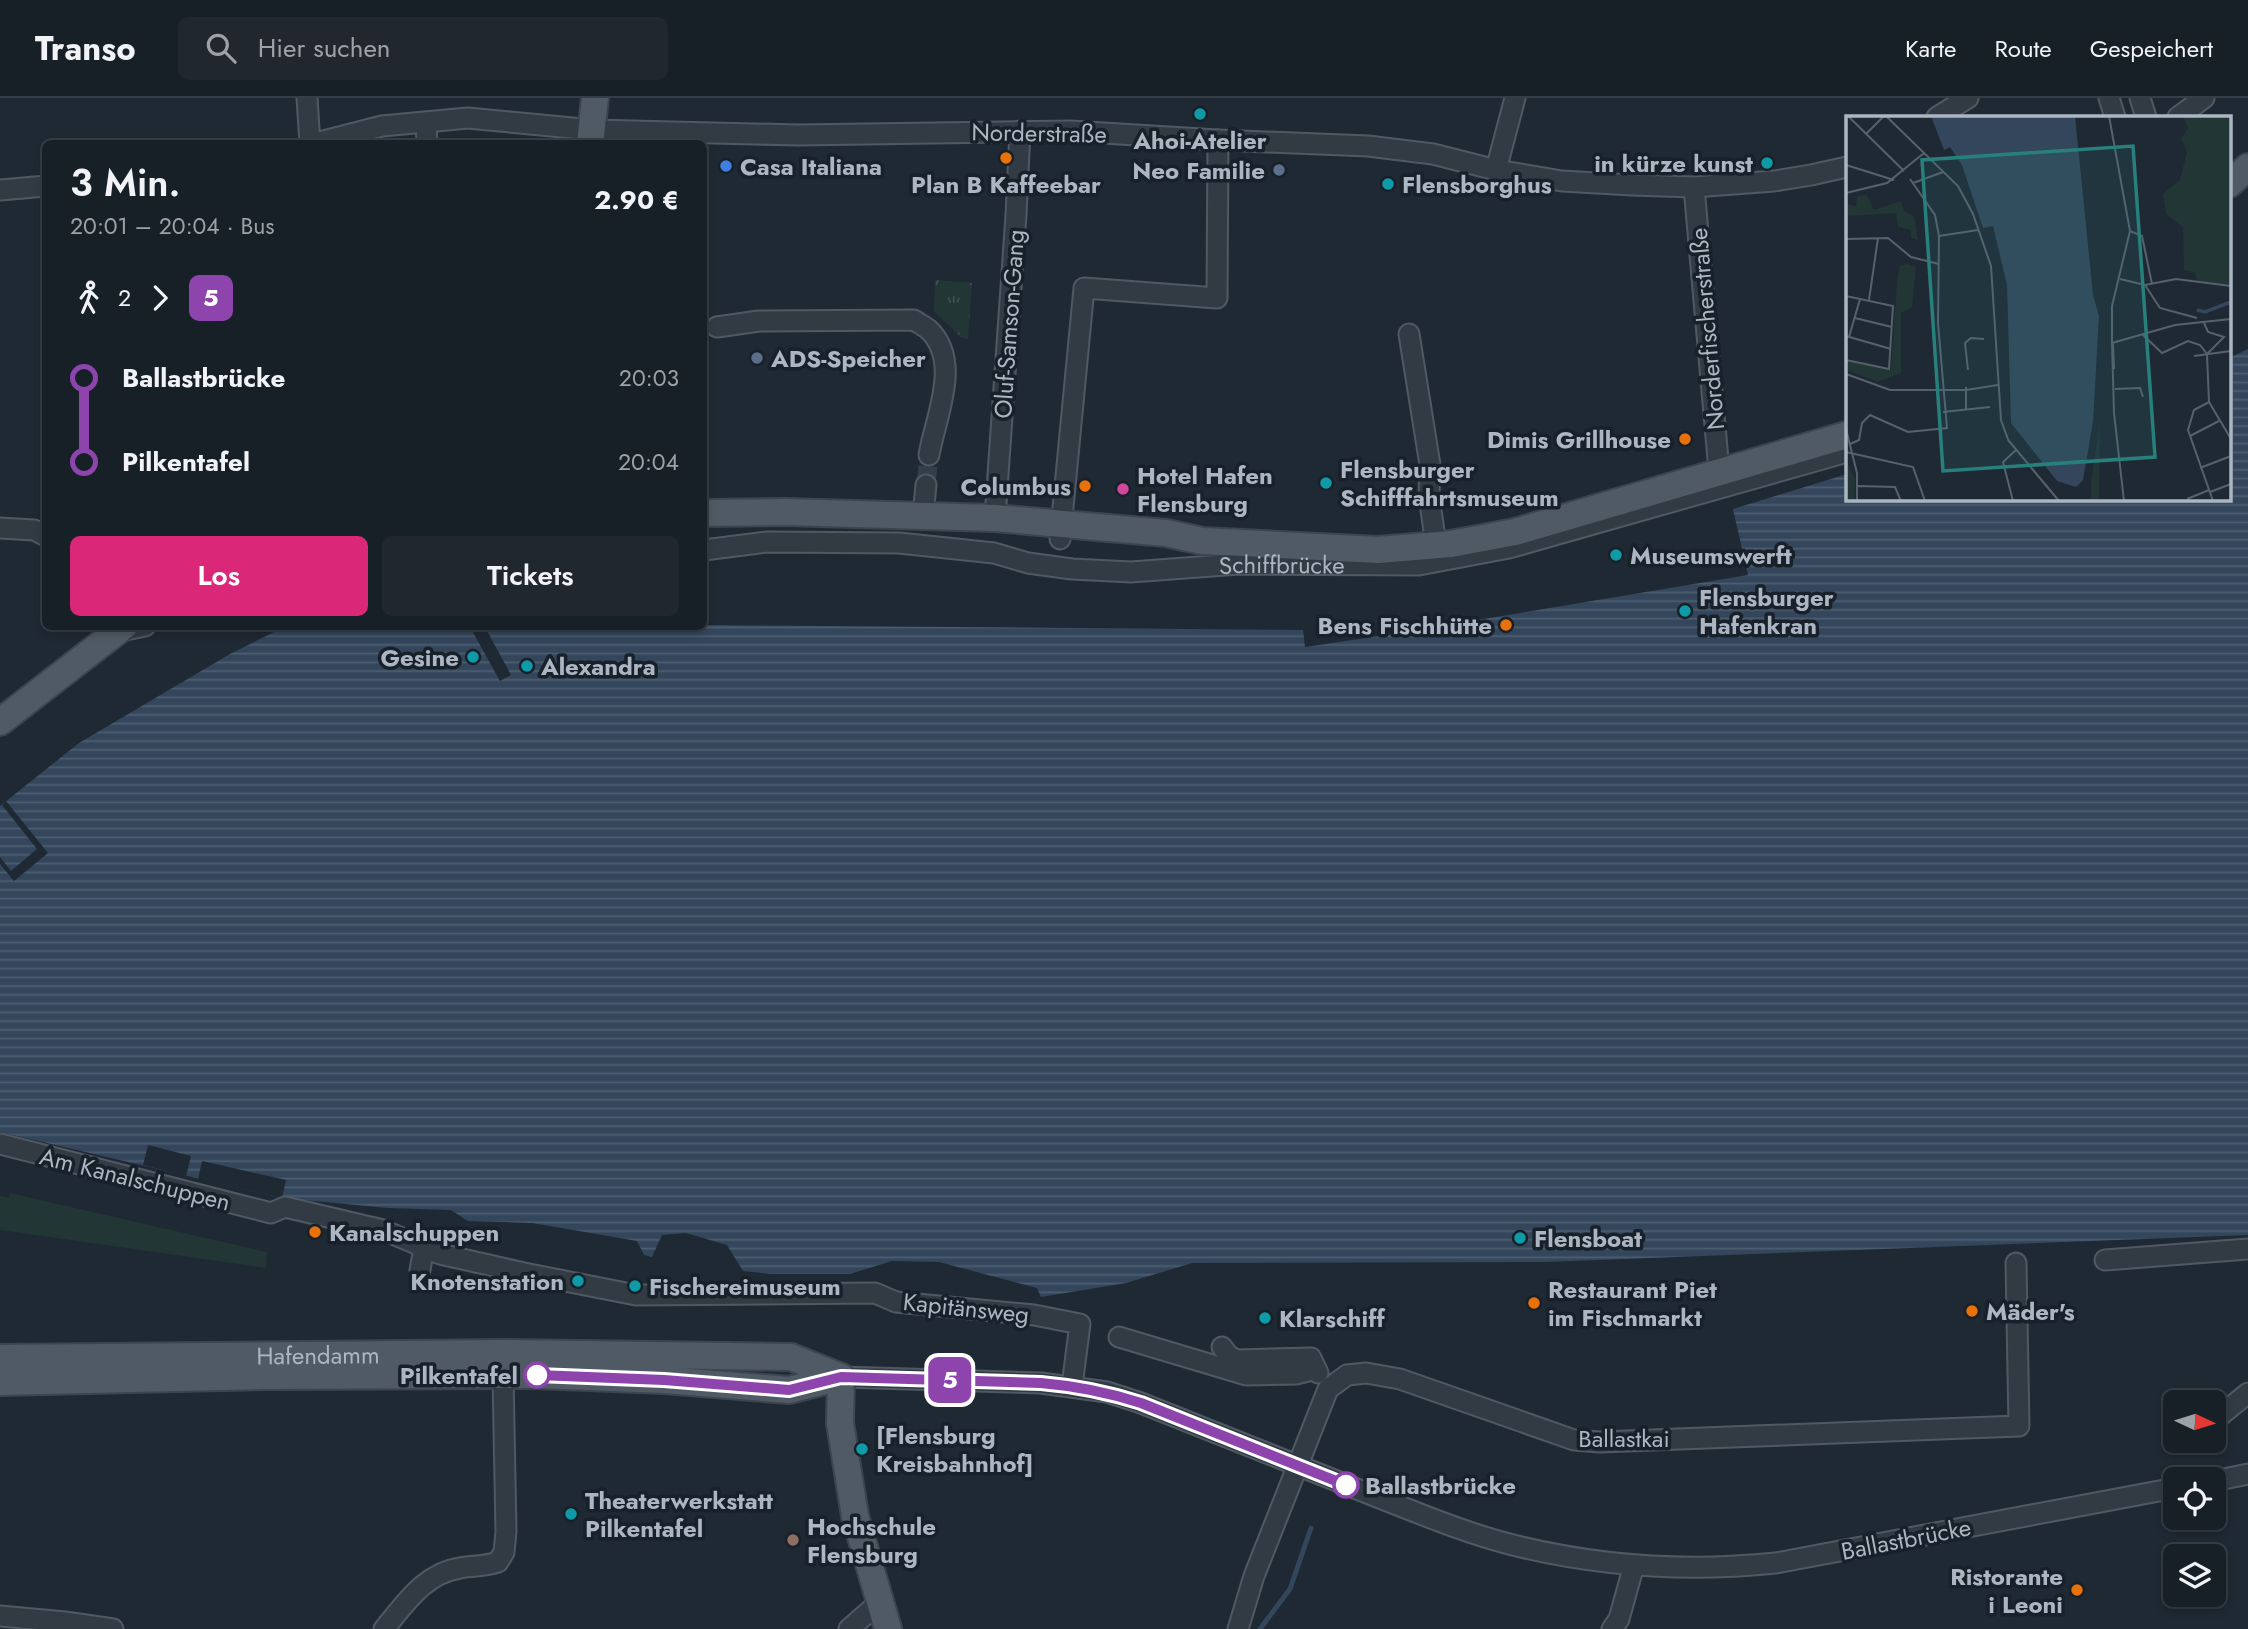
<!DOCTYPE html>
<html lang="de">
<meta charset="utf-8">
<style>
body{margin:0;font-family:Jost,sans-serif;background:#20272f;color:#f1f3f6;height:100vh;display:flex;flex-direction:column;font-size:26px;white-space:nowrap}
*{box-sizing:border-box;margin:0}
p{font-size:23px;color:#9ea2a7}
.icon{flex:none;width:38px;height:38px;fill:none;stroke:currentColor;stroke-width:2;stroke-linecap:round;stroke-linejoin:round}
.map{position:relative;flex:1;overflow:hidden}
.drawer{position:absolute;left:42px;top:42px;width:665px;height:490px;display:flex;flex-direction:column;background:#171f27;border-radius:10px;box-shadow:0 4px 10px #0003,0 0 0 2px #363d44}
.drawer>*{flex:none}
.badge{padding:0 14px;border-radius:10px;font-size:24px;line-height:46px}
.needle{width:46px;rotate:94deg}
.buttons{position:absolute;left:2163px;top:1292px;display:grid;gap:14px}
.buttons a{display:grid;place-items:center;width:63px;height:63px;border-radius:10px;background:#171f27;box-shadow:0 4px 10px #0003,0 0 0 2px #363d44;font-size:35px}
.map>.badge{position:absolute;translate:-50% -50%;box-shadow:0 0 0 4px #fff}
.legs{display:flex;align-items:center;gap:10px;height:77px;padding:0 28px;font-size:23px}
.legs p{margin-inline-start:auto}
.overview{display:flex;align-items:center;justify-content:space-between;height:119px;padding:0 28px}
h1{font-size:38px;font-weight:600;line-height:52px}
.action{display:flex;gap:14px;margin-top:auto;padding:14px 28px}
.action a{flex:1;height:80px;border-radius:10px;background:#db2777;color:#fff;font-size:28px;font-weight:600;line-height:80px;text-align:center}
.action a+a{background:#20272f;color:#f1f3f6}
ul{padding:0 28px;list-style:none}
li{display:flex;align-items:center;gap:24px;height:84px;font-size:26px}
li i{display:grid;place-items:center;width:10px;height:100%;margin:0 9px;background:currentColor}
li i::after{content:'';width:18px;height:18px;margin:-9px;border:5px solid;border-radius:50%;background:#171f27}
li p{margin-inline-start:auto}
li:first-child i{background:linear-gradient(#0000 50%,currentColor 0)}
li:last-child i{background:linear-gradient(currentColor 50%,#0000 0)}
header{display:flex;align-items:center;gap:42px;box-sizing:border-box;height:98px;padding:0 35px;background:#171f27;border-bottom:2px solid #363d44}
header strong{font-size:33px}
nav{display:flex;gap:38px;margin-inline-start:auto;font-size:24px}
.search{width:490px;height:63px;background:#20272f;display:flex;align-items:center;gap:18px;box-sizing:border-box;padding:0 24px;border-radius:10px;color:#9ea2a7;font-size:26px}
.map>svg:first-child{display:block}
</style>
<header>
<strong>Transo</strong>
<div class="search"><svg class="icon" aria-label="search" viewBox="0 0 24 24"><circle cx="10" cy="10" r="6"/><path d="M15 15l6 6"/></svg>Hier suchen</div>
<nav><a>Karte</a><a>Route</a><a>Gespeichert</a></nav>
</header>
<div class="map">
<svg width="2248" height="1531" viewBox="0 0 2248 1531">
<defs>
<pattern id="park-tufts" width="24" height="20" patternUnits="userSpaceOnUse" patternTransform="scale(1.75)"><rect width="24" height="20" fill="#223636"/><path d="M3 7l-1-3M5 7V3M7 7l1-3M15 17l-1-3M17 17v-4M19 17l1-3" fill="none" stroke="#3f5151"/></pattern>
<pattern id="water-rules" width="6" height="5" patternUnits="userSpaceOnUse" patternTransform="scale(1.75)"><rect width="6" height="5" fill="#33465b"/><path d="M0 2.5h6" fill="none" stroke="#4e5e71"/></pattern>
</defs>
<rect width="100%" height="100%" fill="#1f2934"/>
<polygon fill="#223636" points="10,1095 267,1154 266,1170 0,1132 0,1098 9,1100"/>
<polygon fill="url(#park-tufts)" points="935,182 972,185 968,241 962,240 934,213"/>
<polygon fill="url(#water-rules)" points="2248,251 2248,1137 1545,1164 1192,1165 1126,1185 1041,1199 1037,1190 939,1164 892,1163 850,1176 770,1176 743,1173 727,1147 686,1135 662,1137 652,1159 644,1157 637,1143 532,1125 468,1123 451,1112 388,1110 282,1100 0,1034 0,708 79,645 230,556 284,529 704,527 1303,532 1305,549 1393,536 1748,477 1733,411 1847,376 1847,401 2229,401 2229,260"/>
<g fill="#1f2934">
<polygon points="470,529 485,529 511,577 500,583"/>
<polygon points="6,703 48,755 14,783 0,766 0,759 11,773 37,751 2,707"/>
<polygon points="148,1047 191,1058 186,1078 143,1067"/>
<polygon points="202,1063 286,1082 282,1100 198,1081"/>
</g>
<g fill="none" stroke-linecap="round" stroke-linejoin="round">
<polyline stroke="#33465b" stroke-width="5" points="1260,1531 1290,1491 1311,1430"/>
<polyline stroke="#343e49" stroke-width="19" stroke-dasharray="19 10" stroke-linecap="butt" points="926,387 929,357"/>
<defs>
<g id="minor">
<polyline points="307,0 310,46"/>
<polyline points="2109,0 2115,19"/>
<polyline points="2140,0 2146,19"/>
<polyline points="1937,19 1968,0"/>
<polyline points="2178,19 2204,0"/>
<polyline points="426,24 427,46"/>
<polyline points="312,46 382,28 468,20 593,32 798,37 1071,33 1218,42 1368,48 1433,56 1496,72 1562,83 1632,87 1694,89 1774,83 1811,77 1847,69"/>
<polyline points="1496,72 1515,0"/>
<polyline points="1694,89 1719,373"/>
<polyline points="0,92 46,88"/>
<path d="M717,229L759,223L914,222C918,225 924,228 928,231C963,263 935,320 929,357"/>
<polyline points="1409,236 1430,367 1429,398 1436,447"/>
<polyline points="923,417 926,387"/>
<polyline points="995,420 1016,117 1020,33"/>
<polyline points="0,430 34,432 46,438"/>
<polyline points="1060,441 1084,190 1217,200 1218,42"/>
<path id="s1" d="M704,452L767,444L899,445L994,455L1028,465L1072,471L1131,474L1239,466L1419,467L1509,450L1847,354"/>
<polyline points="114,532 116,534 145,528"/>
<polyline points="0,1046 271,1115 285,1109 383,1132 440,1156 524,1175 636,1197 875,1195 896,1204 1034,1217 1080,1226 1072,1288"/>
<polyline points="2105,1162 2248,1151"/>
<polyline points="420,1172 424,1150"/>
<polyline points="1119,1239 1246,1277 1296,1276 1316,1271"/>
<polyline points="1222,1249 1229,1258 1237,1262 1311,1260 1318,1275"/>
<path d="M841,1279L1041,1285L1107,1294L1141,1305C1218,1336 1295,1367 1372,1397C1418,1415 1465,1435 1513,1447C1598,1468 1689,1474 1776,1465L2175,1390"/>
<polyline points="2216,1321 2248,1295"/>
<polyline points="2214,1383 2248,1376"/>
<polyline points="0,1518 65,1524 113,1531"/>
<path d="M384,1531C405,1506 425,1475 460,1470C475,1467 483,1469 498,1464L504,1454L506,1434L503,1277"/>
<polyline points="849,1531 880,1504"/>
<polyline points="1238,1531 1254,1478 1328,1291 1347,1277 1366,1275 1400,1281 1574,1342 1600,1344 2019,1328 2016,1165"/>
<polyline points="1612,1531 1619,1521 1634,1467"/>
</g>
<g id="major">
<polyline points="590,46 595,0"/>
<polyline points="2229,86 2248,69"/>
<polyline points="704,415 786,414 995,420 1166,435 1202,443 1378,452 1451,446 1515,434 1847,337"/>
<polyline points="0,624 124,528"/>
<path id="s2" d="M0,1260L503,1255L791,1259L841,1279"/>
<polyline points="841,1279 840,1325 855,1418 888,1531"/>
<polyline points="0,1284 267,1278 536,1277 664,1282 789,1292 841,1279"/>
</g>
</defs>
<use href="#minor" stroke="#505963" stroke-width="23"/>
<use href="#major" stroke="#3c444e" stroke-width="30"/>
<use href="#minor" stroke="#323b44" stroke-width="19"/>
<use href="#major" stroke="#505a65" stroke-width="26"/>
</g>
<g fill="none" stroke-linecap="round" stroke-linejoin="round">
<defs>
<path id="line-1" d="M537,1277L664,1282L789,1292L841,1279L1041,1285C1076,1288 1107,1294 1141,1305L1346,1387"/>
</defs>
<use href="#line-1" stroke="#fff" stroke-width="16"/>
<use href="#line-1" stroke="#8e44ad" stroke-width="10"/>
</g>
<g fill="#0f9aa8" stroke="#182029" stroke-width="2.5">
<circle cx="1200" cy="16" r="7"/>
<circle cx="1767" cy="65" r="7"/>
<circle cx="1388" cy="86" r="7"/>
<circle cx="1326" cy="385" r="7"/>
<circle cx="1616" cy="457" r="7"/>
<circle cx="1685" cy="513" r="7"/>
<circle cx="473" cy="559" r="7"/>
<circle cx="527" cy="568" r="7"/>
<circle cx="1520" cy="1140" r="7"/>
<circle cx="578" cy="1183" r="7"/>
<circle cx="635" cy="1188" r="7"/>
<circle cx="1265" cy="1220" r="7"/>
<circle cx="862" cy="1351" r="7"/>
<circle cx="571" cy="1416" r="7"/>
</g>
<g fill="#e8710a" stroke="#182029" stroke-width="2.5">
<circle cx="1006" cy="60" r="7"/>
<circle cx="1685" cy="341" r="7"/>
<circle cx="1085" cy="388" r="7"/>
<circle cx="1506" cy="527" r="7"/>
<circle cx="315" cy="1134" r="7"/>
<circle cx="1534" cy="1205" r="7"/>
<circle cx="1972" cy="1213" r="7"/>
<circle cx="2077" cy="1492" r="7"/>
</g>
<circle fill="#3f7fe0" stroke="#182029" stroke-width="2.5" cx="726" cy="68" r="7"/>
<g fill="#5c6f8a" stroke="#182029" stroke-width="2.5">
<circle cx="1279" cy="72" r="7"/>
<circle cx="757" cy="260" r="7"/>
</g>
<circle fill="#d1479c" stroke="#182029" stroke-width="2.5" cx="1123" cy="391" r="7"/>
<g fill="#fff" stroke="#8e44ad" stroke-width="3.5">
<circle cx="537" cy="1277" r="12"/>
<circle cx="1346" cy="1387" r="12"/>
</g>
<circle fill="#8d6e63" stroke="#182029" stroke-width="2.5" cx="793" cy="1442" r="7"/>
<g text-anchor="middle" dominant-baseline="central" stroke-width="7" stroke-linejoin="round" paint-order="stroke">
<g font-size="24" fill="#acb6c2" stroke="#182029">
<text transform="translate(1039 35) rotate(1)">Norderstraße</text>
<text transform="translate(1009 226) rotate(-86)">Oluf-Samson-Gang</text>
<text transform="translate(1707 231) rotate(-95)">Norderfischerstraße</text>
<text stroke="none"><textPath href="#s1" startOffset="581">Schiffbrücke</textPath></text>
<text transform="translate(135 1081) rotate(14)">Am Kanalschuppen</text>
<text transform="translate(966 1210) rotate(6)">Kapitänsweg</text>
<text stroke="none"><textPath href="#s2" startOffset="318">Hafendamm</textPath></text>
<text x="1624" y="1340">Ballastkai</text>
<text transform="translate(1906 1441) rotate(-11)">Ballastbrücke</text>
</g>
<g font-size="24" font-weight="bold" fill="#acb6c2" stroke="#182029" text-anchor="start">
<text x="1200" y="42" text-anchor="middle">Ahoi-Atelier</text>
<text x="1753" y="65" text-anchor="end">in kürze kunst</text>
<text x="740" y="68">Casa Italiana</text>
<text x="1265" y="72" text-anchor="end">Neo Familie</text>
<text x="1006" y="86" text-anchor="middle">Plan B Kaffeebar</text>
<text x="1402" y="86">Flensborghus</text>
<text x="771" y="260">ADS-Speicher</text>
<text x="1671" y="341" text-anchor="end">Dimis Grillhouse</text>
<text x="1340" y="371">Flensburger<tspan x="1340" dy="28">Schifffahrtsmuseum</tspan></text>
<text x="1137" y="377">Hotel Hafen<tspan x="1137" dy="28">Flensburg</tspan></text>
<text x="1071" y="388" text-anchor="end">Columbus</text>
<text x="1630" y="457">Museumswerft</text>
<text x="1699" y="499">Flensburger<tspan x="1699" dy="28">Hafenkran</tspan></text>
<text x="1492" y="527" text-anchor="end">Bens Fischhütte</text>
<text x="459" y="559" text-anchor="end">Gesine</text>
<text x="541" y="568">Alexandra</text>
<text x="329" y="1134">Kanalschuppen</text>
<text x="1534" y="1140">Flensboat</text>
<text x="564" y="1183" text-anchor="end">Knotenstation</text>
<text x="649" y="1188">Fischereimuseum</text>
<text x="1548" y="1191">Restaurant Piet<tspan x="1548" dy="28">im Fischmarkt</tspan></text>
<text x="1986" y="1213">Mäder's</text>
<text x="1279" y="1220">Klarschiff</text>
<text x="876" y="1337">[Flensburg<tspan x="876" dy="28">Kreisbahnhof]</tspan></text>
<text x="585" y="1402">Theaterwerkstatt<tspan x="585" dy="28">Pilkentafel</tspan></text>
<text x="807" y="1428">Hochschule<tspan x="807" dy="28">Flensburg</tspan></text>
<text x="2063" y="1478" text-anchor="end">Ristorante<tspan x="2063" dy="28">i Leoni</tspan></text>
</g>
<g font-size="24" font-weight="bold" fill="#acb6c2" stroke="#182029" text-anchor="end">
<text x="518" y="1277">Pilkentafel</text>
<text x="1365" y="1387" text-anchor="start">Ballastbrücke</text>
</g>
</g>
<g transform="translate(1846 18)">
<rect width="385" height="385" fill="#1f2934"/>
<path d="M254,307L253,385H245V365Z" fill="#223636"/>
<path d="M337,0H385V169L352,166L349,157L338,154L337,111L320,98L317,78L334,64L341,36L335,23L342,12ZM21,79L28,94L55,85L58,95L68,100L72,124L65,122V114L52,111L50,97L0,100V88L10,90L11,80ZM61,148L70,151L66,191L55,197V257L32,266L0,254V245L45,254L51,165L54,150ZM0,344L9,363L8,385H0Z" fill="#223636"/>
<path d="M372,62L385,65V147L374,146L384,101L361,95Z" fill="#223636"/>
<path d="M85,0H229L247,179L253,200L247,306L237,364L230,371L211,365L165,307L161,169L147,110L137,112L116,49L104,31L98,34Z" fill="#33465b"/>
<path fill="none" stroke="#33465b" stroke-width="3.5" d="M351,194L359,196L385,186"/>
<path fill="none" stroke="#57616d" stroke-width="2" d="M2,0L58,55M40,0L112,70L127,98L145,150L155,304L163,326M263,0L284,115L266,190V227M20,18L38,0M0,49L48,64M67,67L97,56M0,77L41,67L78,37M284,115L296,120L306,168M93,120L132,114M0,123L42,122L65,141L93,148M274,163L299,169L330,163L385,170M299,169L314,192L351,202M0,180L47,190L43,253L0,244M23,184L32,122M9,202L46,211M358,207L362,216L378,221L361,238M297,219L316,237L342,225L354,229L361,238M0,220L45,233M3,221L14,183M266,227L268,297L278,385M266,227L329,209L385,203M267,228L268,253M361,238L363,286L385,323M348,240L385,235M122,254L119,227L125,222L138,223M0,258L44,274H120L152,269M120,271V294M269,273L294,272L297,281M363,286L348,294L342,314L367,385M97,296L144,291M0,313L11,357V385M344,320L373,305M163,325L213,385M4,328L13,324L16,307L24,299L62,316L101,312L92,207L93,120L89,99L64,63M0,336L67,351L79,385M354,352L385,340M12,370L49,371L55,385M364,376L385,368M341,383L363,374M167,385L157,346L170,334"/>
<path fill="#27807b" fill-opacity="0.15" stroke="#27807b" stroke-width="3.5" d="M287,30L309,341L97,355L76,44Z"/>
<rect width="385" height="385" fill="none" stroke="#acb6c2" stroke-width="3.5"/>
</g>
</svg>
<div class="buttons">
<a><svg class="needle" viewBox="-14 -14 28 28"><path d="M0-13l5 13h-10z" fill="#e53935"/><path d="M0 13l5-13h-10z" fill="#9ea2a7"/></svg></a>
<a><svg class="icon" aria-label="locate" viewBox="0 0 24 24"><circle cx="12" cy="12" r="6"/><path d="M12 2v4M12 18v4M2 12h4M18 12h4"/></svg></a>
<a><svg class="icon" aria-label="layers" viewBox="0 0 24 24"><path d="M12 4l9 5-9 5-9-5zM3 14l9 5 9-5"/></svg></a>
</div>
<b class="badge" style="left:950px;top:1282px;background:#8e44ad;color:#fff">5</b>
<section class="drawer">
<div class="overview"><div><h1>3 Min.</h1><p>20:01 – 20:04 · Bus</p></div><b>2.90 €</b></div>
<div class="legs"><svg class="icon" aria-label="walk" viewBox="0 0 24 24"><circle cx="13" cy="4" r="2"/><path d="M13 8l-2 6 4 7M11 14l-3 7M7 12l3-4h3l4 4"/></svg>2<svg class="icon" aria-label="forward" viewBox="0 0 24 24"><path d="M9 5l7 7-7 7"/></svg><b class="badge" style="background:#8e44ad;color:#fff">5</b></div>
<ul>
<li><i style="color:#8e44ad"></i><b>Ballastbrücke</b><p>20:03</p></li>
<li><i style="color:#8e44ad"></i><b>Pilkentafel</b><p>20:04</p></li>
</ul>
<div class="action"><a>Los</a><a>Tickets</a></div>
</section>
</div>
